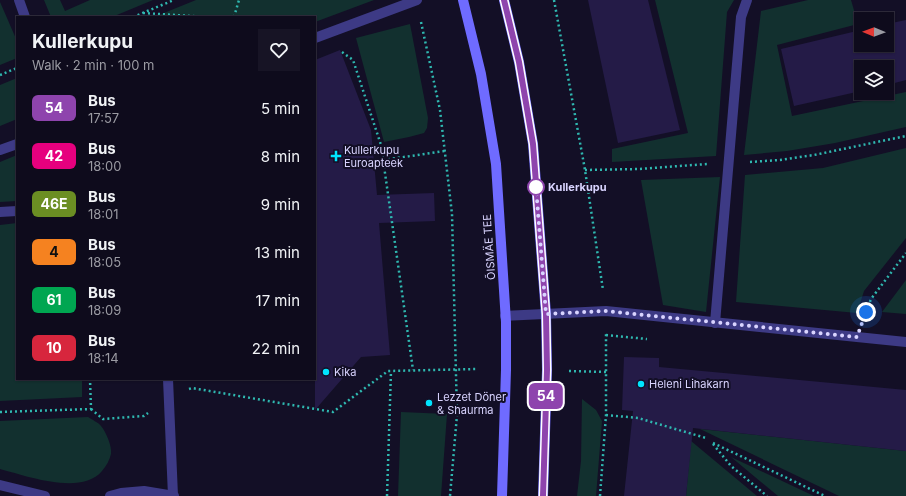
<!DOCTYPE html>
<meta charset="utf-8">
<style>
body{margin:0;font-family:Inter,sans-serif;background:#171425;color:#f1f3f6;height:100vh;display:flex;flex-direction:column;font-size:15px;white-space:nowrap}
*{box-sizing:border-box;margin:0}
p{font-size:13px;color:#9b9ba3}
.icon{flex:none;width:22px;height:22px;fill:none;stroke:currentColor;stroke-width:2;stroke-linecap:round;stroke-linejoin:round}
.map{position:relative;flex:1;overflow:hidden}
.drawer{position:absolute;left:16px;top:16px;width:300px;height:364px;display:flex;flex-direction:column;background:#0e0b1c;border-radius:0px;box-shadow:0 1px 3px #0004,0 0 0 1px #2e2b3b}
.drawer>*{flex:none}
.badge{padding:0 8px;border-radius:6px;font-size:14px;line-height:26px}
.needle{width:26px;rotate:271deg}
.tools{position:absolute;left:854px;top:12px;display:grid;gap:8px}
.tools a{display:grid;place-items:center;width:40px;height:40px;border-radius:0px;background:#0e0b1c;box-shadow:0 1px 3px #0004,0 0 0 1px #2e2b3b;font-size:20px}
.you{position:absolute;width:20px;height:20px;margin:-10px;border:3px solid #fff;border-radius:50%;background:#1a73e8;box-shadow:0 0 0 6px #1a73e833}
.map>.badge{position:absolute;translate:-50% -50%;box-shadow:0 0 0 2px #fff}
.round{display:grid;place-items:center;flex:none;width:42px;height:42px;border-radius:0px;background:#171425}
.headline{display:flex;align-items:center;justify-content:space-between;height:68px;padding:0 16px}
h1{font-size:19px;font-weight:700;line-height:30px}
ul{padding:0;list-style:none}
li{display:flex;align-items:center;gap:12px;height:48px;padding:0 16px}
li div{flex:1}
li b{display:block;font-size:15px}
li em{font-style:normal}
li .badge{min-width:44px;font-weight:700;text-align:center}
.map>svg:first-child{display:block}
</style>
<div class="map">
<svg width="906" height="496" viewBox="0 0 906 496">
<rect width="100%" height="100%" fill="#130f26"/>
<g fill="#12302f">
<polygon points="44,0 60,0 65,11 90,0 153,0 112,17 51,17"/>
<polygon points="196,0 374,0 315,22 315,17 154,17"/>
<polygon points="655,0 734,0 727,12 716,156 612,162 612,149 688,133"/>
<polygon points="808,0 851,0 858,24 777,45 792,116 906,92 906,127 835,143 787,151 744,155 761,11"/>
<polygon points="0,2 17,41 17,58 0,65"/>
<polygon points="410,24 428,118 427,128 424,133 409,137 384,142 356,38"/>
<polygon points="17,78 17,119 0,126 0,85"/>
<polygon points="906,148 906,238 864,291 857,313 736,302 745,175 823,168"/>
<polygon points="17,155 17,201 0,202 0,162"/>
<polygon points="720,177 706,312 663,305 641,180"/>
<polygon points="17,223 17,379 82,379 82,397 0,401 0,225"/>
<polygon points="906,280 906,314 882,312"/>
<polygon points="582,399 596,410 602,421 596,496 577,496 581,461"/>
<polygon points="401,412 447,414 441,496 398,496"/>
<path d="M88,417C92,420 98,422 101,426C106,432 112,446 111,454C109,461 107,465 102,471C81,496 27,476 0,469V421Z"/>
<polygon points="700,429 906,451 906,496 839,496"/>
<polygon points="691,441 757,496 686,496"/>
<polygon points="731,457 814,496 778,496"/>
</g>
<g fill="#241b47">
<polygon points="588,0 648,0 680,130 618,143"/>
<polygon points="906,20 906,80 887,85 887,67 861,67 861,91 794,106 781,49 861,30 861,45 887,45 887,24"/>
<polygon points="340,50 371,130 377,195 434,193 435,221 379,223 390,355 361,357 315,410 315,60"/>
<polygon points="624,357 659,358 659,367 906,390 906,451 693,428 686,496 624,496 633,411 622,410"/>
</g>
<g fill="none" stroke-linecap="round" stroke-linejoin="round">
<g stroke="#2fb8b0" stroke-width="2.5" stroke-dasharray="2 3" stroke-linecap="butt">
<polyline points="554,0 585,170 603,290"/>
<polyline points="143,13 207,17"/>
<polyline points="133,17 174,0"/>
<polyline points="234,17 239,0"/>
<polyline points="421,22 440,110 452,214 457,415 450,496"/>
<polyline points="342,52 353,60 381,145 413,370"/>
<polyline points="0,75 17,68"/>
<polyline points="383,160 445,151"/>
<polyline points="750,162 780,160 814,155 906,136"/>
<polyline points="585,170 639,169 707,164"/>
<polyline points="865,316 871,299 906,253"/>
<polyline points="606,335 647,339"/>
<polyline points="569,371 606,372"/>
<polyline points="189,389 192,388 333,412 388,371 477,369"/>
<polyline points="91,409 103,419 144,416 148,413"/>
<polyline points="0,412 91,409 90,379"/>
<polyline points="606,415 638,418 706,438"/>
<polyline points="713,443 825,496"/>
<polyline points="713,444 731,466 767,496"/>
<polyline points="387,496 391,371"/>
<polyline points="600,496 606,415 606,333"/>
</g>
<g stroke="#3d3a85" stroke-width="10">
<polyline points="19,0 25,17"/>
<polyline points="315,38 417,0"/>
<polyline points="0,150 17,144"/>
<polyline points="0,212 17,211"/>
<polyline points="168,379 173,496"/>
<polyline points="0,485 45,496"/>
<polyline points="110,496 121,493 144,491 174,496"/>
</g>
<g stroke="#3d3a85" stroke-width="10">
<polyline points="505,316 606,311 857,337 906,342"/>
<polyline points="715,323 741,17 747,0"/>
</g>
<g stroke="#6f6bff" stroke-width="10">
<polyline points="463,0 481,74 496,164 506,322 506,370 502,496"/>
<polyline points="504,0 519,62 533,144 546,314 547,370 543,496"/>
</g>
</g>
<g fill="none" stroke-linecap="round" stroke-linejoin="round">
<defs>
<polyline id="line" points="504,0 519,62 533,144 546,314 547,370 543,496"/>
</defs>
<use href="#line" stroke="#fff" stroke-width="9"/>
<use href="#line" stroke="#8e44ad" stroke-width="6"/>
<polyline stroke="#d9d4ff" stroke-width="4" stroke-dasharray="0 7.2" points="536,187 546,314 606,311 857,337 866,312"/>
</g>
<g fill="#00e5ff" stroke="#130f26" stroke-width="1.5">
<path d="M334 150h4v4h4v4h-4v4h-4v-4h-4v-4h4z"/>
<circle cx="326" cy="372" r="4"/>
<circle cx="641" cy="384" r="4"/>
<circle cx="429" cy="403" r="4"/>
</g>
<circle fill="#fff" stroke="#8e44ad" stroke-width="2" cx="536" cy="187" r="8"/>
<g text-anchor="middle" dominant-baseline="central" stroke-width="4" stroke-linejoin="round" paint-order="stroke">
<g font-size="11" fill="#d9d4ff" stroke="#130f26" text-anchor="start">
<text x="344" y="150">Kullerkupu<tspan x="344" dy="13">Euroapteek</tspan></text>
<text x="334" y="372">Kika</text>
<text x="649" y="384">Heleni Lihakarn</text>
<text x="437" y="397">Lezzet Döner<tspan x="437" dy="13">&amp; Shaurma</tspan></text>
</g>
<g font-size="11" font-weight="bold" fill="#d9d4ff" stroke="#130f26" text-anchor="start">
<text x="548" y="187">Kullerkupu</text>
</g>
<g font-size="11" fill="#d9d4ff" stroke="#130f26">
<text transform="translate(489 247) rotate(-94)">ÕISMÄE TEE</text>
</g>
</g>
</svg>
<div class="tools">
<a><svg class="needle" viewBox="-14 -14 28 28"><path d="M0-13l5 13h-10z" fill="#e53935"/><path d="M0 13l5-13h-10z" fill="#9b9ba3"/></svg></a>
<a><svg class="icon" aria-label="layers" viewBox="0 0 24 24"><path d="M12 4l9 5-9 5-9-5zM3 14l9 5 9-5"/></svg></a>
</div>
<div class="you" style="left:866px;top:312px"></div>
<b class="badge" style="left:546px;top:396px;background:#8e44ad;color:#fff">54</b>
<section class="drawer">
<div class="headline"><div><h1>Kullerkupu</h1><p>Walk · 2 min · 100 m</p></div><a class="round"><svg class="icon" aria-label="heart" viewBox="0 0 24 24"><path d="M12 20l-8-8c-3-5 5-10 8-4 3-6 11-1 8 4z"/></svg></a></div>
<ul>
<li><span class="badge" style="background:#8e44ad;color:#fff">54</span><div><b>Bus</b><p>17:57</p></div><em>5 min</em></li>
<li><span class="badge" style="background:#e6007e;color:#fff">42</span><div><b>Bus</b><p>18:00</p></div><em>8 min</em></li>
<li><span class="badge" style="background:#6b8e23;color:#fff">46E</span><div><b>Bus</b><p>18:01</p></div><em>9 min</em></li>
<li><span class="badge" style="background:#f58220;color:#111">4</span><div><b>Bus</b><p>18:05</p></div><em>13 min</em></li>
<li><span class="badge" style="background:#00a651;color:#fff">61</span><div><b>Bus</b><p>18:09</p></div><em>17 min</em></li>
<li><span class="badge" style="background:#d7263d;color:#fff">10</span><div><b>Bus</b><p>18:14</p></div><em>22 min</em></li>
</ul>
</section>
</div>
